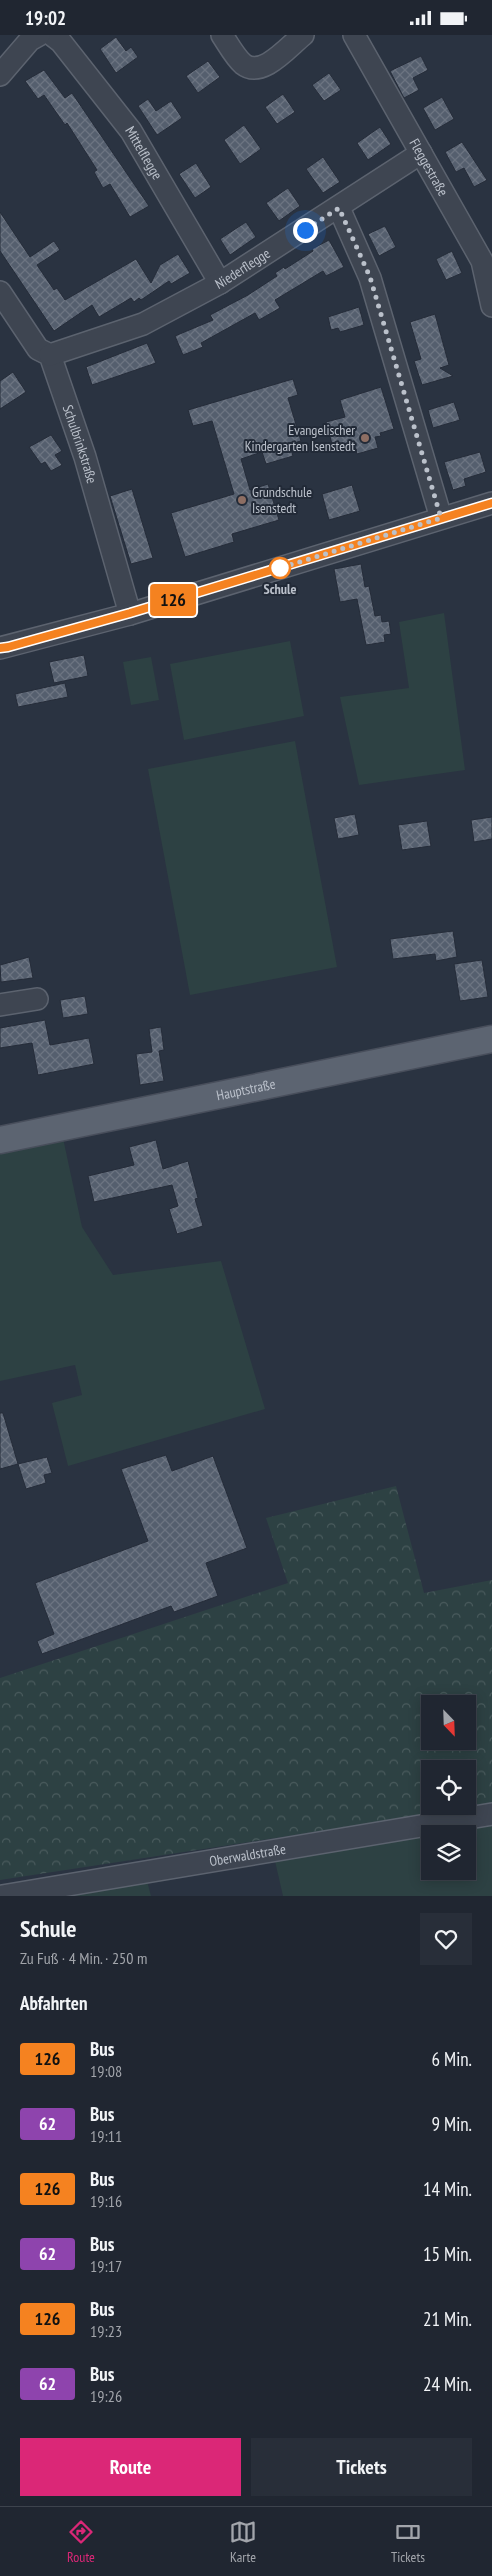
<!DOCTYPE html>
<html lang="de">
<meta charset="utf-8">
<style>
body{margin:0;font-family:"PT Sans Narrow",sans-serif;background:#282e39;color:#f1f3f6;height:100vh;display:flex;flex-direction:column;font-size:19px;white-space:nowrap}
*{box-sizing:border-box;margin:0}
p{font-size:16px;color:#a2a5ab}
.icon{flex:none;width:28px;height:28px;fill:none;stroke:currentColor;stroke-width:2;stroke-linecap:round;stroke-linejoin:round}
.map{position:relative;height:1861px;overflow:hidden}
.sheet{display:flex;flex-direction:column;background:#202631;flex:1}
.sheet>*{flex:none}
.badge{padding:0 10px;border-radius:4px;font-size:18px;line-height:32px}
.needle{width:32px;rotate:157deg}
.tools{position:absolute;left:421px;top:1660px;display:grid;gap:10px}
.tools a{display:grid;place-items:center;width:55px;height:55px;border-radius:0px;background:#202631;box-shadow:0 2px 12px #0003,0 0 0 1px #3d434d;font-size:25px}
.you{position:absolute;width:25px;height:25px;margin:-12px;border:4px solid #fff;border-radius:50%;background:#1a73e8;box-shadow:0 0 0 8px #1a73e833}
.map>.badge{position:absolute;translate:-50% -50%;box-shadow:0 0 0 2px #fff}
h2{padding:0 20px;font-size:19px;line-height:45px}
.round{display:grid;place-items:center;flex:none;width:52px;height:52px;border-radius:0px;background:#282e39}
.head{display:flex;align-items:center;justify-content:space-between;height:85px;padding:0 20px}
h1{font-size:24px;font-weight:700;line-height:38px}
.action{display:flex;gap:10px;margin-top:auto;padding:10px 20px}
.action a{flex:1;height:58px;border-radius:0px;background:#db2777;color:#fff;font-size:20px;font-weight:700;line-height:58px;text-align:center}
.action a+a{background:#282e39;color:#f1f3f6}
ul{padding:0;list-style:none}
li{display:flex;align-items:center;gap:15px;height:65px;padding:0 20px}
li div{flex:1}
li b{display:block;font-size:19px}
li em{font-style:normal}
li .badge{min-width:55px;font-weight:700;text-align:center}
.status{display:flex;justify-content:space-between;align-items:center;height:35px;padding:0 25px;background:#202631;direction:ltr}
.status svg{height:14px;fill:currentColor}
.tabs{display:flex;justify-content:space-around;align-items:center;height:70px;border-top:1px solid #3d434d;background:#202631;font-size:14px;color:#a2a5ab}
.tabs a{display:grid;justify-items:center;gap:2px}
.tabs .on{color:#db2777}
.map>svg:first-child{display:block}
</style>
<div class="status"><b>19:02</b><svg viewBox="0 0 49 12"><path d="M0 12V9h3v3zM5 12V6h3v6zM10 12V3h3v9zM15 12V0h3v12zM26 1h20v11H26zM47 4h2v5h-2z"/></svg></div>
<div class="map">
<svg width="492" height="1861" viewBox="0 0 492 1861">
<defs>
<pattern id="forest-crowns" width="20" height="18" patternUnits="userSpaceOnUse" patternTransform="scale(1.25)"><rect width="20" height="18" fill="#2d4143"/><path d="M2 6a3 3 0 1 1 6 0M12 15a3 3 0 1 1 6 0" fill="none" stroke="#4a5b5d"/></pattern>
<pattern id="building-cross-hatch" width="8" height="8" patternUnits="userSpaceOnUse" patternTransform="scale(1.25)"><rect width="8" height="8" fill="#555f6e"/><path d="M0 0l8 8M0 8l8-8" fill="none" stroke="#6c7481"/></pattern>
</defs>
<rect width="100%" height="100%" fill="#2a3341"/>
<g fill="#2d4143" fill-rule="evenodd">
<polygon points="444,578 465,735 359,750 340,662 409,653 399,587"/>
<polygon points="290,606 304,681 184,705 170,629"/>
<polygon points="151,622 159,665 131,670 123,627"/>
<polygon points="295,706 337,932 190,960 148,734"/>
<polygon points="63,1103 82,1192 113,1240 221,1226 265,1374 68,1431 52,1368 82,1360 75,1330 0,1346 0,1116"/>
<path d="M492,1787V1861H283L275,1826ZM430,1799H468V1836H430Z"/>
<polygon points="147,1846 151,1861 54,1861"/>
</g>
<path fill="url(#forest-crowns)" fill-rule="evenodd" d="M396,1451L424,1558L492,1545V1770L0,1845V1643L288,1548L266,1483ZM430,1669H468V1706H430ZM430,1734H468V1771H430Z"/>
<g fill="url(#building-cross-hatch)" stroke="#252c39">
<polygon points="116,2 126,16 131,12 138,22 116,38 100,14"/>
<polygon points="421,21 428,35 413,43 419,55 404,63 390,36"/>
<polygon points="208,26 220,42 198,58 186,41"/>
<polygon points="44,35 65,63 72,58 149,171 130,182 110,149 103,153 94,137 97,135 67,88 65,90 44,60 38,64 25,46"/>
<polygon points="329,38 341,55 324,66 312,50"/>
<polygon points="283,59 295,77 277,89 265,72"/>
<polygon points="442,62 454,84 435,95 423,73"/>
<polygon points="148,64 156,76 171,66 182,83 157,100 138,71"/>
<polygon points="244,90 261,114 240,129 224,105"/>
<polygon points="380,92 391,109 368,125 357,108"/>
<polygon points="462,107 487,145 474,152 464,133 456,137 445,117"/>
<polygon points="323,122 340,147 323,158 306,134"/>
<polygon points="196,128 211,152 195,163 179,139"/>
<polygon points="288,153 300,171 279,186 266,168"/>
<polygon points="0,177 30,222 54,206 60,215 37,230 54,255 57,253 65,265 136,224 151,248 160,230 178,219 190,238 171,249 169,246 141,265 139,263 134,267 131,263 99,282 92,270 54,296 0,216"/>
<polygon points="246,187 256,202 230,220 220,204"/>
<polygon points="385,191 396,212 379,221 368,199"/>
<polygon points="329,205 344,232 326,241 323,236 275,265 280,273 259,285 255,278 201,308 203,312 183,320 175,301 213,285 210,280 248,260 277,241 275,238 284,232 285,234 313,216 312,214"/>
<polygon points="452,216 462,238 446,245 436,224"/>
<polygon points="359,272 364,290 340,297 338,293 331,295 328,282"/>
<polygon points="435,279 449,330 440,333 453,341 422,350 414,326 421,324 410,287"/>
<polygon points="147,308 156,328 92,350 86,332"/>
<polygon points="13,337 26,357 0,374 0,346"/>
<polygon points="293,344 298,360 288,363 301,406 289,409 293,421 266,429 262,417 241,424 250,455 268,449 279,485 232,499 234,507 185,522 171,478 234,459 212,386 193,391 188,375"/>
<polygon points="381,352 394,394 380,398 381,401 375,402 378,413 357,419 355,412 342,416 339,407 332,409 326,387 345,382 340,365"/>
<polygon points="454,367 460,385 433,393 428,375"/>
<polygon points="51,400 62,416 55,420 62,430 51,436 45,427 41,429 29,412"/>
<polygon points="480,417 486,437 464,444 466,451 453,455 444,427"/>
<polygon points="352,450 360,476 329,485 322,459"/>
<polygon points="132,454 153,523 131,529 110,461"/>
<polygon points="361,529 365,552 369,551 375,581 381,580 382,587 389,586 391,599 384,600 385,607 366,610 357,564 340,567 334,534"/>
<polygon points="84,620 88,641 54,648 49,627"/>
<polygon points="65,648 68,662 18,672 15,659"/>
<polygon points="355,779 359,800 338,804 334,783"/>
<polygon points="492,782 492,804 474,807 471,785"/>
<polygon points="427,786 431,811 402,815 398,790"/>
<polygon points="453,896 457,922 436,926 435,919 393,924 390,904"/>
<polygon points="29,922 33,943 1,947 0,930"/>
<polygon points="482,925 488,962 460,966 454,929"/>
<polygon points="85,961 88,979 63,983 60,965"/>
<polygon points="45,985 50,1010 89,1003 94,1029 38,1040 32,1008 0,1013 0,993"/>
<polygon points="161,992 164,1015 159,1016 164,1046 140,1050 136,1019 152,1017 149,994"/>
<polygon points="156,1105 163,1134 188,1126 198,1163 195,1164 203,1191 177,1199 169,1174 178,1171 172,1150 94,1167 88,1141 134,1130 129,1112"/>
<polygon points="0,1378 3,1378 18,1429 0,1434"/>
<polygon points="166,1420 172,1436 213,1421 247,1513 206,1528 218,1561 174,1577 171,1571 42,1619 37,1606 54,1599 35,1548 148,1506 121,1434"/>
<polygon points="47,1422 52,1438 44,1440 46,1448 26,1454 18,1429"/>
</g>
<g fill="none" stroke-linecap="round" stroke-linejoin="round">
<defs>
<g id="minor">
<path id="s1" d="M52,0L61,7L131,96L220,248"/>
<path d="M222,0C228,9 235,22 243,29C262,44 288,12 303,0"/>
<path id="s2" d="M354,0L482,226L492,271"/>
<polyline points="0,40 30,5 39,0"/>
<polyline points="339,173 370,243 441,483"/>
<path id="s3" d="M0,257L38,314L50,320L85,422L130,579"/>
<path id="s4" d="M50,320L143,289L220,248L421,118"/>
<polyline points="0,613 130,579 492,468"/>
<polyline points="0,970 37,964"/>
<path id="s5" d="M2,1861L492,1779"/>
</g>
<g id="major">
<path id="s6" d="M0,1105L492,1004"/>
</g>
</defs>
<use href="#minor" stroke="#5c636f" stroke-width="24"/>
<use href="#major" stroke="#484e5b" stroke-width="29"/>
<use href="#minor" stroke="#3e4551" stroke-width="21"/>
<use href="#major" stroke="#5c6471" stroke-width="26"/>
</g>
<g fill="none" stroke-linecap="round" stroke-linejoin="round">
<defs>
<polyline id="line" points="0,613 8,612 130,578 492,468"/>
</defs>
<use href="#line" stroke="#fff" stroke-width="11"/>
<use href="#line" stroke="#f58220" stroke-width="8"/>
<polyline stroke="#bbc1cb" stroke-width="5" stroke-dasharray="0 9" points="280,533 277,534 441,483 370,242 339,173 305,195"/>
</g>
<g fill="#8d6e63" stroke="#222a37" stroke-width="2">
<circle cx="365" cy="403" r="5"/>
<circle cx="242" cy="465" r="5"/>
</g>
<circle fill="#fff" stroke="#f58220" stroke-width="2.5" cx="280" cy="533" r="10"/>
<g text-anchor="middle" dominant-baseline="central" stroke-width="4" stroke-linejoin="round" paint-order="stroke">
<g font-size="14" fill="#bbc1cb" stroke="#222a37">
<text stroke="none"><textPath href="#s1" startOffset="150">Mittelflegge</textPath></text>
<text stroke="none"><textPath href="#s2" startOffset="152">Fleggestraße</textPath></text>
<text stroke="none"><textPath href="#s4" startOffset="212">Niederflegge</textPath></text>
<text stroke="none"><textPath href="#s3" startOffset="176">Schulbrinkstraße</textPath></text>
<text stroke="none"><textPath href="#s6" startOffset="251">Hauptstraße</textPath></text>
<text stroke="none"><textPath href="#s5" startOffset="249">Oberwaldstraße</textPath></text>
</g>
<g font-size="14" fill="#bbc1cb" stroke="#222a37" text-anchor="end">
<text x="355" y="395">Evangelischer<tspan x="355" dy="16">Kindergarten Isenstedt</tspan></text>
<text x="252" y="457" text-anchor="start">Grundschule<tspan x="252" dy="16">Isenstedt</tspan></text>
</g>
<g font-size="14" font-weight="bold" fill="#bbc1cb" stroke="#222a37">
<text x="280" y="554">Schule</text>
</g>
</g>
</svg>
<div class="tools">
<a><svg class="needle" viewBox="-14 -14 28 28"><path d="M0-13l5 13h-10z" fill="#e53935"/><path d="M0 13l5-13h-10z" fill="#a2a5ab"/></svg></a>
<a><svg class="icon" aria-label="locate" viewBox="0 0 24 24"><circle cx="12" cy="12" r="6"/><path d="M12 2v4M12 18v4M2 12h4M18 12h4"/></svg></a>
<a><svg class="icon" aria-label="layers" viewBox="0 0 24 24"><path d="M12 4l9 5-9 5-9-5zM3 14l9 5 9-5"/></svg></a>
</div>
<div class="you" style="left:305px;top:195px"></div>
<b class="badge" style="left:173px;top:565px;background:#f58220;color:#111">126</b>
</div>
<section class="sheet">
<div class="head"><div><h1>Schule</h1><p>Zu Fuß · 4 Min. · 250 m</p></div><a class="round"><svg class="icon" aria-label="heart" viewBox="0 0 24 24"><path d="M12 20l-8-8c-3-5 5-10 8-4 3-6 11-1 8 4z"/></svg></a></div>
<h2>Abfahrten</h2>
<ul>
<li><span class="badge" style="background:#f58220;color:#111">126</span><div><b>Bus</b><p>19:08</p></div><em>6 Min.</em></li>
<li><span class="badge" style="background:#8e44ad;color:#fff">62</span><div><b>Bus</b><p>19:11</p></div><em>9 Min.</em></li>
<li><span class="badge" style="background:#f58220;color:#111">126</span><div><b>Bus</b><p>19:16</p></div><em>14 Min.</em></li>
<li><span class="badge" style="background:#8e44ad;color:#fff">62</span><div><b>Bus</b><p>19:17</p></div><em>15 Min.</em></li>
<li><span class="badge" style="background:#f58220;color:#111">126</span><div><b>Bus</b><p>19:23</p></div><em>21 Min.</em></li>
<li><span class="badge" style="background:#8e44ad;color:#fff">62</span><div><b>Bus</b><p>19:26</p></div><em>24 Min.</em></li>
</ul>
<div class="action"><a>Route</a><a>Tickets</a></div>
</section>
<nav class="tabs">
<a class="on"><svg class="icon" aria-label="directions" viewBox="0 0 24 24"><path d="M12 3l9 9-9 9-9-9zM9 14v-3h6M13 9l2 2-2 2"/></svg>Route</a>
<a><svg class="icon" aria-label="map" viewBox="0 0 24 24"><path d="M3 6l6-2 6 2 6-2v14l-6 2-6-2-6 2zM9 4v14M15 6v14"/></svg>Karte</a>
<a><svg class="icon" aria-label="tickets" viewBox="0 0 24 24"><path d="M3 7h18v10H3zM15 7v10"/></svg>Tickets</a>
</nav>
